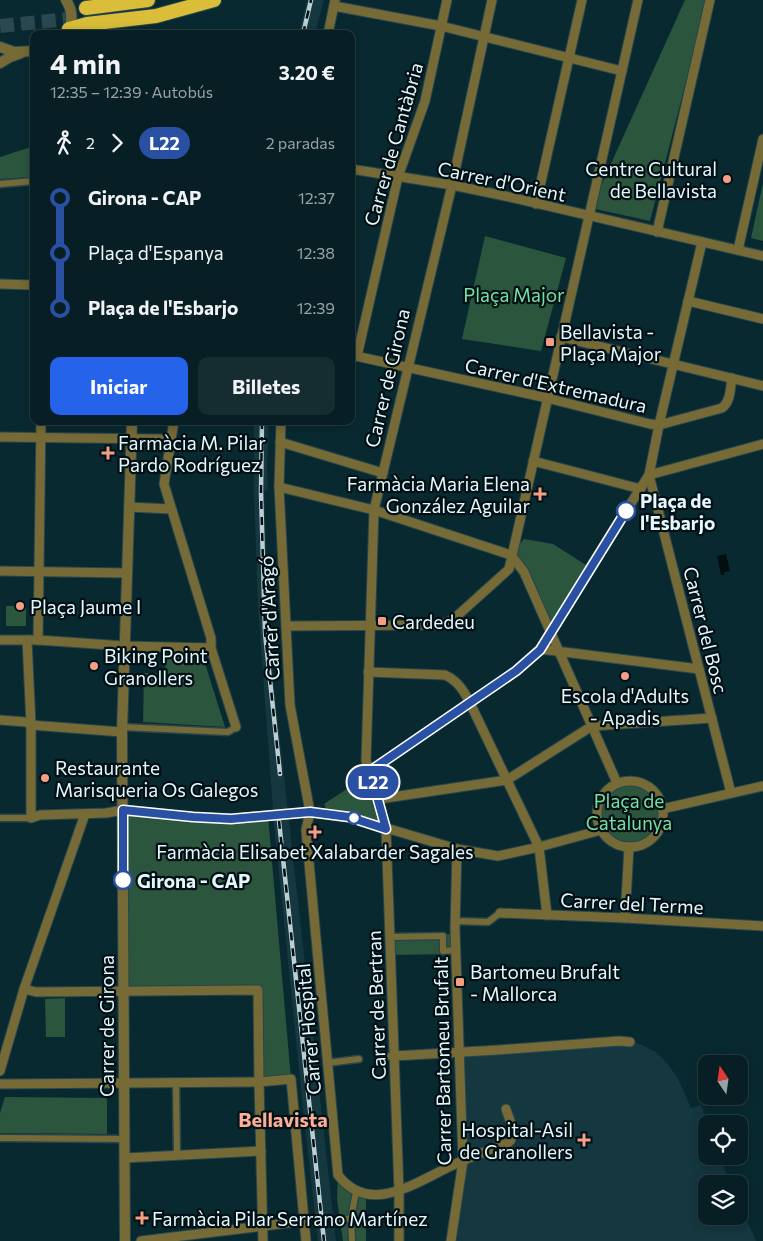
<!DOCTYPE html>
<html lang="es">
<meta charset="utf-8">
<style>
body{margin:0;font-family:Commissioner,sans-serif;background:#152c31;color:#f1f3f6;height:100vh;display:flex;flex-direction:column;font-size:19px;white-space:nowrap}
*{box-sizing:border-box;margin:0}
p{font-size:16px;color:#98a2a6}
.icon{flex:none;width:28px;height:28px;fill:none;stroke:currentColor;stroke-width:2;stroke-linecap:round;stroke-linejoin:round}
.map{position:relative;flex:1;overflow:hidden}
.sheet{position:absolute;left:30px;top:30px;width:325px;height:395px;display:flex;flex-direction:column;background:#071f24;border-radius:10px;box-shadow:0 2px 12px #0003,0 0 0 1px #283d41}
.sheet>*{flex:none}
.badge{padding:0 10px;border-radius:16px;font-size:18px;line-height:32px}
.needle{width:32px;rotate:347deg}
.fabs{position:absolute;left:698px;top:1055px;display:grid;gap:10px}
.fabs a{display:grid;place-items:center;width:50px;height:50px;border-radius:10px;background:#071f24;box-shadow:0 2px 12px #0003,0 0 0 1px #283d41;font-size:25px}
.map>.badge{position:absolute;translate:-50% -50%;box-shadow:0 0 0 2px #fff}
.legs{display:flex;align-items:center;gap:8px;height:55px;padding:0 20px;font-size:16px}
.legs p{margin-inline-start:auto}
.overview{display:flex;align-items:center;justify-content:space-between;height:85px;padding:0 20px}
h1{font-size:28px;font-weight:700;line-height:38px}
.action{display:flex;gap:10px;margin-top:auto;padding:10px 20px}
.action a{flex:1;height:58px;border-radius:10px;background:#2563eb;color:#fff;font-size:20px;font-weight:700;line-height:58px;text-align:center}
.action a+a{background:#152c31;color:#f1f3f6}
ul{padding:0 20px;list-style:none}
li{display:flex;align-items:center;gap:18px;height:55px;font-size:19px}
li i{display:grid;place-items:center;width:8px;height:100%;margin:0 6px;background:currentColor}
li i::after{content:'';width:12px;height:12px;margin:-6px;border:4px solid;border-radius:50%;background:#071f24}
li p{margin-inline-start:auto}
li:first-child i{background:linear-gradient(#0000 50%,currentColor 0)}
li:last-child i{background:linear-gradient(currentColor 50%,#0000 0)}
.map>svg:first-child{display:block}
</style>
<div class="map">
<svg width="763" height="1241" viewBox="0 0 763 1241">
<rect width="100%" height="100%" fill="#092930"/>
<g fill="#153740">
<polygon points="307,0 324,0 315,34 299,34"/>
<polygon points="254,421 269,421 267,465 268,490 264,491 270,651 336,1241 318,1241 303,1109 274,823 258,606 254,491"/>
<polygon points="630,1042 640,1044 656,1052 668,1064 678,1079 691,1108 701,1105 708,1124 706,1124 706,1156 719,1156 731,1184 706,1184 706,1216 739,1216 739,1202 756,1241 451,1241 463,1161 459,1052"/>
</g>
<g fill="#2c553d">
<polygon points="685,0 707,0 650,221 591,208"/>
<polygon points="34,146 34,177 0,179 0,157"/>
<polygon points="763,183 763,241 751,238"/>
<polygon points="485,236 566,258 541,351 462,339"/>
<polygon points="524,539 553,544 586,565 554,627 527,573 511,555"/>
<rect x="6" y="606" width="20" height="20"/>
<polygon points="166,653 202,654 225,727 143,722 144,673 165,673"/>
<circle cx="629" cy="811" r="32"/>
<polygon points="365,782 370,786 381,817 373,823 327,811 324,804 356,783"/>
<polygon points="123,810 268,816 291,1079 259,1082 258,990 124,991"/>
<polygon points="455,934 456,954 390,955 389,935"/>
<polygon points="65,998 65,1037 46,1037 45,999"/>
<polygon points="5,1097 107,1098 107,1134 0,1133 0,1113"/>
<polygon points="338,1175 366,1194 366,1241 343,1241 337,1199"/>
</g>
<polygon fill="#030e11" points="726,554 730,571 724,572 724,575 721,575 717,556"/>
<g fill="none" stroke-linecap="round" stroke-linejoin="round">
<polyline stroke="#2a484f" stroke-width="14" stroke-dasharray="14 7" stroke-linecap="butt" points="0,26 88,17"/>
<defs>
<g id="pedestrian">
<polyline points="0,184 34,181"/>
<polyline points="122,727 228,732 236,727"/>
<polyline points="0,818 31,818"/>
<polyline points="455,921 488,922 500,913"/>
<polyline points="390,937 443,936 443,951 456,950"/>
<polyline points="379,1057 394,1056"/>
<polyline points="327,1063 359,1059"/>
<polyline points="176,1083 177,1155"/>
<polyline points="0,1138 124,1139"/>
<polyline points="351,1218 352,1241"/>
<polyline points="339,1221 351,1218 356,1192"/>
</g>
<g id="minor">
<polyline points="334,6 441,26 622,71"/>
<polyline points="328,34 335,0"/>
<polyline points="351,169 452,185 505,196 763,256"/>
<polyline points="536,204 582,0"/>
<polyline points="657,232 710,0"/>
<polyline points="738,250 763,139"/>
<polyline points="0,284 34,285"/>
<polyline points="688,301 763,319"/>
<polyline points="561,337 763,386"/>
<path d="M351,355L547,398L650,424L659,425L722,408C731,401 730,389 732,378"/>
<polyline points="357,356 398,177 425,101 447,0"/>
<polyline points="174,421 164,484 211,638 211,648 236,727"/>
<path d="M281,421L279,487L290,705L310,812L306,830L338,1175C369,1216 415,1183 451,1166C470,1157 489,1150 508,1143C518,1135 509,1119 506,1109"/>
<polyline points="0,437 160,439 167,439 171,435"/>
<polyline points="280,442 383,473"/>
<polyline points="533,461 641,489"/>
<polyline points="649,475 731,793"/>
<polyline points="649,475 763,444"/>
<polyline points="279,487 374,510 511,555"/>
<polyline points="129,507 171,509"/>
<polyline points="511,555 524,572 617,783"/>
<polyline points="0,571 127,573"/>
<polyline points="286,626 437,625 448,622 457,616 509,569 638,0"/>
<polyline points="0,640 38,640 125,646 211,648"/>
<polyline points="27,640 31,725 31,818 40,815 106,813 123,810 193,817"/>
<polyline points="38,640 41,421"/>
<polyline points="540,649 699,669"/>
<path d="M368,672L445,675C458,681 464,691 470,703L539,847L547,915"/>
<polyline points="0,720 26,722 31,725 122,732"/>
<polyline points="370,771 516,671 540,649 626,511 649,475 659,425 702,242"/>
<circle cx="630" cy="814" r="33"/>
<polyline points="379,799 507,780 592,726 712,718"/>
<polyline points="662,809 763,786"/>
<polyline points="310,812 349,817 457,849 498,856 539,847 601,830"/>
<polyline points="500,913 625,918 763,926"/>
<polyline points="625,918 629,847"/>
<polyline points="24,989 36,992 258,990 259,1082 263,1241"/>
<polyline points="394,1056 498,1050 619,1041 630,1042"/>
<polyline points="0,1071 24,989 85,814"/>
<polyline points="0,1084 259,1082 291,1079 306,1241"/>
<polyline points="125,1158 261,1151"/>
<polyline points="141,1241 304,1221"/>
<polyline points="399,1241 399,1191 386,829 366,761 374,510 452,185 492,0"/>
<polyline points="451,1241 463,1161 455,929 457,849"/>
</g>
<g id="tertiary">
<path d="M66,0C73,11 73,23 66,34"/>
<polyline points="0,47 14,52 34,51"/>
<polyline points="0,63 10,57 21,53"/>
<polyline points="125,1241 122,732 132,421"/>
</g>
<g id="trunk">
<polyline points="86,8 148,0"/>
<polyline points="69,29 87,24 156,16 214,0"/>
</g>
</defs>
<use href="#pedestrian" stroke="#28464d" stroke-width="9"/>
<use href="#minor" stroke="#28464d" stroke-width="11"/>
<use href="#tertiary" stroke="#28464d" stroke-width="12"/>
<use href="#trunk" stroke="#28464d" stroke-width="16"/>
<use href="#pedestrian" stroke="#766a37" stroke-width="6"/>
<use href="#minor" stroke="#766a37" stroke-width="9"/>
<use href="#tertiary" stroke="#766a37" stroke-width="10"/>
<use href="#trunk" stroke="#dabe39" stroke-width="14"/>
<defs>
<g id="rail">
<polyline points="303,34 311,0"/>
<polyline points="262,421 261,492 265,633 280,774"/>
<polyline points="279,821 324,1241"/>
</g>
</defs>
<use href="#rail" stroke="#bacfd4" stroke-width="4.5"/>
<use href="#rail" stroke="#001015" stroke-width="2.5" stroke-dasharray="8" stroke-linecap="butt"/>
<defs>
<polyline id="minor-bridge" points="193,817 231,819 310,812"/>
</defs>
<use href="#minor-bridge" stroke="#28464d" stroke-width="11" stroke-linecap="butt"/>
<use href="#minor-bridge" stroke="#766a37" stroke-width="9"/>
</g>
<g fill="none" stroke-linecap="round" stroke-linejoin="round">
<defs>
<polyline id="line-1" points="123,880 123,810 193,817 231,819 310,812 349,817 386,829 370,771 516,671 540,650 626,511"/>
</defs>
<use href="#line-1" stroke="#fff" stroke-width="11"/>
<use href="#line-1" stroke="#2950a3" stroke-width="8"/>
</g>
<g fill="#f49e86" stroke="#001015" stroke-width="2">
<circle cx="727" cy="179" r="5"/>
<rect x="545" y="337" width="10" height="10" rx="2.5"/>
<path d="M105.5 445.5h5v5h5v5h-5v5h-5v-5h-5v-5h5z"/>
<path d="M537.5 486.5h5v5h5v5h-5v5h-5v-5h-5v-5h5z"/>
<circle cx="20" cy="606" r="5"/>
<rect x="377" y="616" width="10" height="10" rx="2.5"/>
<circle cx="94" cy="666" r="5"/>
<circle cx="625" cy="676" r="5"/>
<circle cx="45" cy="778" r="5"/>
<path d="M312.5 824.5h5v5h5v5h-5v5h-5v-5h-5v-5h5z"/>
<rect x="455" y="977" width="10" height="10" rx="2.5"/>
<path d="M581.5 1132.5h5v5h5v5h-5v5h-5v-5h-5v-5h5z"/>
<path d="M139.5 1210.5h5v5h5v5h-5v5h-5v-5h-5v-5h5z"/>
</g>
<g fill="#fff" stroke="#2950a3" stroke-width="2.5">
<circle cx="626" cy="511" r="9"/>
<circle cx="354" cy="818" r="6"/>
<circle cx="123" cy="880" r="9"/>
</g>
<g text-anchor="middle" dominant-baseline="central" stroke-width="4.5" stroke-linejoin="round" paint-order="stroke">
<g font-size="19" fill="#e6f8fc" stroke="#001015">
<text transform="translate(393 144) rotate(-74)">Carrer de Cantàbria</text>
<text transform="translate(502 181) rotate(12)">Carrer d'Orient</text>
<text transform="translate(387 378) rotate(-77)">Carrer de Girona</text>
<text transform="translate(556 385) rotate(13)">Carrer d'Extremadura</text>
<text transform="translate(269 618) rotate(-93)">Carrer d'Aragó</text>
<text transform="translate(706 630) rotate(76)">Carrer del Bosc</text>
<text transform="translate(632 903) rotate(3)">Carrer del Terme</text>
<text transform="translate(376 1005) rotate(-92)">Carrer de Bertran</text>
<text transform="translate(106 1026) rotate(-90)">Carrer de Girona</text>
<text transform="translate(308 1029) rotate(-95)">Carrer Hospital</text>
<text transform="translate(442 1061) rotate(-91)">Carrer Bartomeu Brufalt</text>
</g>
<g font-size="19" fill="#e6f8fc" stroke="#001015" text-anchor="start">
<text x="717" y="168" text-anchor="end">Centre Cultural<tspan x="717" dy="22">de Bellavista</tspan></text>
<text x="560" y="331">Bellavista -<tspan x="560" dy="22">Plaça Major</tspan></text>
<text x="118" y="442">Farmàcia M. Pilar<tspan x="118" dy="22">Pardo Rodríguez</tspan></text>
<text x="530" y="483" text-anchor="end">Farmàcia Maria Elena<tspan x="530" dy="22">González Aguilar</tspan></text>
<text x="30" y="606">Plaça Jaume I</text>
<text x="392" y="621">Cardedeu</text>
<text x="104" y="655">Biking Point<tspan x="104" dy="22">Granollers</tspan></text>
<text x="625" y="695" text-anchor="middle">Escola d'Adults<tspan x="625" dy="22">- Apadis</tspan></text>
<text x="55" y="767">Restaurante<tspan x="55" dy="22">Marisqueria Os Galegos</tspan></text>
<text x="315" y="851" text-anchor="middle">Farmàcia Elisabet Xalabarder Sagales</text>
<text x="470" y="971">Bartomeu Brufalt<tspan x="470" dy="22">- Mallorca</tspan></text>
<text x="573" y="1129" text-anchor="end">Hospital-Asil<tspan x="573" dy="22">de Granollers</tspan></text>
<text x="152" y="1218">Farmàcia Pilar Serrano Martínez</text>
</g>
<g font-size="19" fill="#78dfa3" stroke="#001015">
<text x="514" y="294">Plaça Major</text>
<text x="629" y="800">Plaça de<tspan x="629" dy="22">Catalunya</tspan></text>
</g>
<g font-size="19" font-weight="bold" fill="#e6f8fc" stroke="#001015" text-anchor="start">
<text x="640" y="500">Plaça de<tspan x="640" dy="22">l'Esbarjo</tspan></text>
<text x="137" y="880">Girona - CAP</text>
</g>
<g font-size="20" font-weight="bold" fill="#feae97" stroke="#001015">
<text x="283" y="1119">Bellavista</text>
</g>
</g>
</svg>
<div class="fabs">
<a><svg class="needle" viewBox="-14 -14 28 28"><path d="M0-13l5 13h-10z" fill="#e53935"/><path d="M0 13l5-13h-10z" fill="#98a2a6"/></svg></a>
<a><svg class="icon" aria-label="locate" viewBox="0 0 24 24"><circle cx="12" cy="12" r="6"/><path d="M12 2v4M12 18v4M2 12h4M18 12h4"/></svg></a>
<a><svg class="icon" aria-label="layers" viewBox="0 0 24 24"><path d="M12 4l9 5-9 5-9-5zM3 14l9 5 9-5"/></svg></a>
</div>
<b class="badge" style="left:373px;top:782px;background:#2950a3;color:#fff">L22</b>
<section class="sheet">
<div class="overview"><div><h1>4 min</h1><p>12:35 – 12:39 · Autobús</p></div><b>3.20 €</b></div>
<div class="legs"><svg class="icon" aria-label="walk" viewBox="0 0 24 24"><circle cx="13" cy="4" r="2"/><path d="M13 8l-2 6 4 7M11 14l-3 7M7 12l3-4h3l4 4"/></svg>2<svg class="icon" aria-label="forward" viewBox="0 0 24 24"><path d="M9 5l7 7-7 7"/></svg><b class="badge" style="background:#2950a3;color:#fff">L22</b><p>2 paradas</p></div>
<ul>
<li><i style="color:#2950a3"></i><b>Girona - CAP</b><p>12:37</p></li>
<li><i style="color:#2950a3"></i><span>Plaça d'Espanya</span><p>12:38</p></li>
<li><i style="color:#2950a3"></i><b>Plaça de l'Esbarjo</b><p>12:39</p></li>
</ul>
<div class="action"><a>Iniciar</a><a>Billetes</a></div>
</section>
</div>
